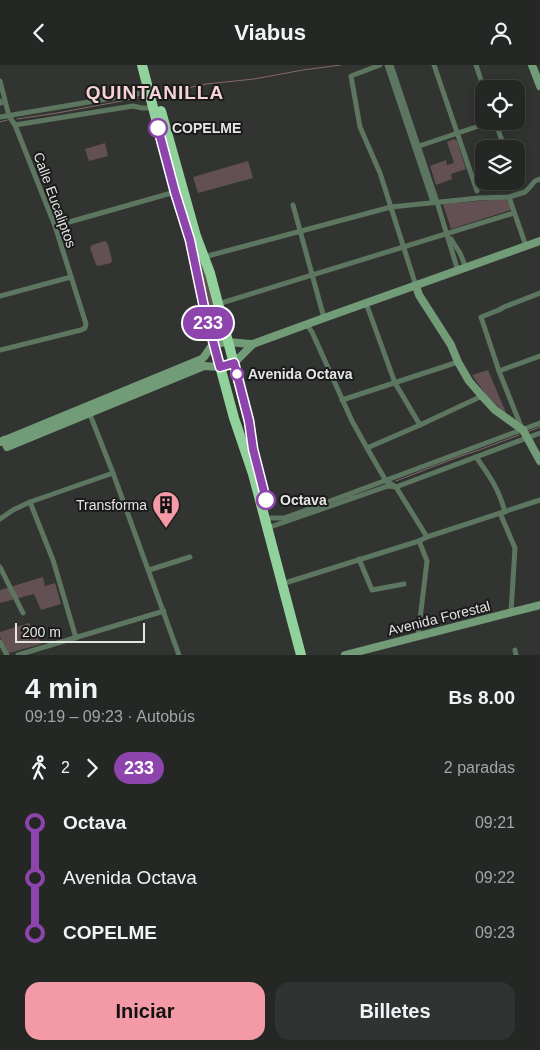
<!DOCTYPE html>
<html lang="es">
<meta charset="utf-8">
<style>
body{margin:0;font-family:Arial,sans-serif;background:#313332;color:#f1f3f6;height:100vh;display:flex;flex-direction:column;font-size:19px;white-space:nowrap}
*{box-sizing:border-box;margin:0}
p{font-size:16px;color:#a3a5a7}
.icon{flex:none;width:28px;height:28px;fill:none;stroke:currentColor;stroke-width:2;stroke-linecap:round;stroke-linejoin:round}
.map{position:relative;height:590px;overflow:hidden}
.drawer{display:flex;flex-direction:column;background:#252725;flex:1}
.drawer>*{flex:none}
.badge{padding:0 10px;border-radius:16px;font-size:18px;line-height:32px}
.tools{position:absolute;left:475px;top:15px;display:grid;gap:10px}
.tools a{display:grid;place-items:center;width:50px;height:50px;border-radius:10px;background:#252725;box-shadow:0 2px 8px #0003,0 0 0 1px #424442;font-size:25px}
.scale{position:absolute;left:15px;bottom:12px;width:130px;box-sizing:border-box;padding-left:5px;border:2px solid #e3e5e3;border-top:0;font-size:14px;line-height:18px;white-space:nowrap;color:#e3e5e3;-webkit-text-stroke:4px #1a1b1a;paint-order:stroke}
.map>.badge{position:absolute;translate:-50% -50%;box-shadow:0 0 0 2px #fff}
.legs{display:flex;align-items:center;gap:8px;height:55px;padding:0 25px;font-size:16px}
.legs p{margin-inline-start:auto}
.overview{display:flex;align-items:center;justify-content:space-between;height:85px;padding:0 25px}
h1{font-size:28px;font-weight:700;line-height:38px}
.action{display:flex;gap:10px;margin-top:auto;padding:10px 25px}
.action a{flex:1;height:58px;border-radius:15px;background:#f49aa6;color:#111;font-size:20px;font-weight:700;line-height:58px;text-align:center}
.action a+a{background:#313332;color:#f1f3f6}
ul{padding:0 25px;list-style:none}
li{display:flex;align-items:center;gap:18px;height:55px;font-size:19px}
li i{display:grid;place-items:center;width:8px;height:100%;margin:0 6px;background:currentColor}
li i::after{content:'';width:12px;height:12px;margin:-6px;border:4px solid;border-radius:50%;background:#252725}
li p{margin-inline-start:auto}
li:first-child i{background:linear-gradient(#0000 50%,currentColor 0)}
li:last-child i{background:linear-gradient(currentColor 50%,#0000 0)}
header{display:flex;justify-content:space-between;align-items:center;height:65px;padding:0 25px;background:#252725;font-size:22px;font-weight:700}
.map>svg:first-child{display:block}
</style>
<header><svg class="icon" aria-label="back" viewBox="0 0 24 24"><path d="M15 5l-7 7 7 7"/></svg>Viabus<svg class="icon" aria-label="person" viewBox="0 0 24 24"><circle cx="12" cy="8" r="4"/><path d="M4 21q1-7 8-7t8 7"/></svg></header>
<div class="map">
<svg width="540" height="590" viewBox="0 0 540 590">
<rect width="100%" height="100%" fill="#313431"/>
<g fill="#635052">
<polygon points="454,74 457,76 466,104 451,109 452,114 436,120 430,101 446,95 447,100 454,98 447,77"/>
<polygon points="105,78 108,91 89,96 85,84"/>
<polygon points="248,96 253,113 198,128 193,112"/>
<polygon points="505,134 509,137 511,145 451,164 443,139"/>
<polygon points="105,176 108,179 112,195 111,198 99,201 96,200 90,183 92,180"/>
<polygon points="201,191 225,274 218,276 208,250 197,192"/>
<polygon points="488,305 507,350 486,330 472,310"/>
<polygon points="43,512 45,521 55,518 61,539 41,545 34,529 0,538 0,525"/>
<polygon points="29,558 42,579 9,588 0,572 0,567"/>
</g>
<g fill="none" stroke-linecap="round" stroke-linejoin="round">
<g stroke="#87686b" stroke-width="1">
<polyline points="164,28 206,19 254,14 303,5 341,0"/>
<polyline points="17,54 57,48 138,33"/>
<polyline points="0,57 7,55"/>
<polyline points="527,367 540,362"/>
<polyline points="396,416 458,392 479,385 519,370"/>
<polyline points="348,432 356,430"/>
</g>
<g stroke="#5c7660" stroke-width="5">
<polyline points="380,0 351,11 360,62 380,108 416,221"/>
<polyline points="387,0 433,137"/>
<polyline points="391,0 437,137 458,206"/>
<polyline points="434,0 477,126"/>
<polyline points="476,0 484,24"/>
<polyline points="0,16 9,51 15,60 55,161 86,259 85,263 81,265 0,285"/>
<polyline points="0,36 1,38"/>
<polyline points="0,52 148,27"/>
<polyline points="495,56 505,84"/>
<polyline points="15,60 133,41 142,43 153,43"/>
<polyline points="416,82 494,56"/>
<polyline points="509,132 526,181"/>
<polyline points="293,140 324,253"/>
<polyline points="55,161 175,127"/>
<polyline points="451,174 460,188 466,203"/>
<polyline points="204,192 391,142 479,133 509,132 525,127 530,122 535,116 540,114"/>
<polyline points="0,231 71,212"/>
<polyline points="366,238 395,318 420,360"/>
<polyline points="218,239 514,148"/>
<polyline points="306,259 312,267 352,356 367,383 386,416 396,422 427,472"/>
<polyline points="499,306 540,291"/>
<polyline points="342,335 458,297"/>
<polyline points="89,347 113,408 179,590"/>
<polyline points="522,364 499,306 481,252 499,245 504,242 540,228"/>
<polyline points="367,383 420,360 482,331"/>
<path d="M476,392C489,410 499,424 505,447"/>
<polyline points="30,437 53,495 76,573"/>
<polyline points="500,448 515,483 511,547"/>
<polyline points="271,453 284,453 298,448 540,358"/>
<polyline points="0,454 13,445 30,437 113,408"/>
<polyline points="273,461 388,421 396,422 540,368"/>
<polyline points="359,494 372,525 404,519"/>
<polyline points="0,502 23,548"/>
<polyline points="149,505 190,492"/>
<polyline points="288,517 419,476 427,472 540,435"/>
<polyline points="418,571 427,496 419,476"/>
<polyline points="0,577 7,590"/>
<polyline points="515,585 516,590"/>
<polyline points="18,590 164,546"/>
</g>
<g stroke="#729b78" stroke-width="8">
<polyline points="532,0 540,21"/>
<polyline points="416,221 419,230 451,280 458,297 469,316 482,331 495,345 523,365 540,396"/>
<polyline points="4,375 7,382 204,301 220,302 234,298 253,279"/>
<path d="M0,377L202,294C207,290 208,284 212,281C226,274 238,279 253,279L324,253L540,176"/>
<polyline points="345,590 540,540"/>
</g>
<g stroke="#91d19b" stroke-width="10">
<polyline points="142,0 175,127 190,175 204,242 234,353 253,409 301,590"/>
<polyline points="161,46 196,171 210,208 249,356 253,385 258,406"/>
</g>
</g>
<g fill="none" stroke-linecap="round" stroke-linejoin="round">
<defs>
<polyline id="line-1" points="158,63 175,127 190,175 204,242 220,302 234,298 249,356 253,384 266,435"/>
</defs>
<use href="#line-1" stroke="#fff" stroke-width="11"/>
<use href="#line-1" stroke="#8e44ad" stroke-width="8"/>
</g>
<defs>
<symbol id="building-pin" viewBox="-11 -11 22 30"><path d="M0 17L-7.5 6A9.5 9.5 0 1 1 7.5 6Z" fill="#f49aa6" stroke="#1a1b1a"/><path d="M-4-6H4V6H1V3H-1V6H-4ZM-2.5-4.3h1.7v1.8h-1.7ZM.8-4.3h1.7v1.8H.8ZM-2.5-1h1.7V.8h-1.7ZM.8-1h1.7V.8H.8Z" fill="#111"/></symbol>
</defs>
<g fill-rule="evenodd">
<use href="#building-pin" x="150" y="424" width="32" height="43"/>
</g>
<g fill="#fff" stroke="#8e44ad" stroke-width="2.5">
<circle cx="158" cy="63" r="9"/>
<circle cx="237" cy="309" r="6"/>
<circle cx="266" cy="435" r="9"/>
</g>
<g text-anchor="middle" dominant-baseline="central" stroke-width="4" stroke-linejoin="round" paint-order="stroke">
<g font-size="14" font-weight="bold" fill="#e3e5e3" stroke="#1a1b1a" text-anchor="start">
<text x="172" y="63">COPELME</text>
<text x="248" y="309">Avenida Octava</text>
<text x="280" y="435">Octava</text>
</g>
<g font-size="14" fill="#e3e5e3" stroke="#1a1b1a">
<text transform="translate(55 135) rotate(70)">Calle Eucaliptos</text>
<text transform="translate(439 553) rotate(-14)">Avenida Forestal</text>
</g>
<g font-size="14" fill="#e3e5e3" stroke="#1a1b1a" text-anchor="end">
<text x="147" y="440">Transforma</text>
</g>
<g font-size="19" font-weight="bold" letter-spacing="1" fill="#f5d2d5" stroke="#1a1b1a">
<text x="155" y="27">QUINTANILLA</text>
</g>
</g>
</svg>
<div class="tools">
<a><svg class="icon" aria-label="locate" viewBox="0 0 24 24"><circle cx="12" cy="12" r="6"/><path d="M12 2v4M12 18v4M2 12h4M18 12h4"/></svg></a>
<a><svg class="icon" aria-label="layers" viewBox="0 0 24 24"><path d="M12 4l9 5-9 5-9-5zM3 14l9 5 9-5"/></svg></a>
</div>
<div class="scale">200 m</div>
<b class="badge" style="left:208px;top:258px;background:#8e44ad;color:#fff">233</b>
</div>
<section class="drawer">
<div class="overview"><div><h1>4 min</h1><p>09:19 – 09:23 · Autobús</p></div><b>Bs 8.00</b></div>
<div class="legs"><svg class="icon" aria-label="walk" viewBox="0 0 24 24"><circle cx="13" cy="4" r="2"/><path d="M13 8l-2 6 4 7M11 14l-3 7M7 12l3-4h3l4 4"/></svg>2<svg class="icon" aria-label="forward" viewBox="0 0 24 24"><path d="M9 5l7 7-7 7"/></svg><b class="badge" style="background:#8e44ad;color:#fff">233</b><p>2 paradas</p></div>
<ul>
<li><i style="color:#8e44ad"></i><b>Octava</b><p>09:21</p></li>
<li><i style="color:#8e44ad"></i><span>Avenida Octava</span><p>09:22</p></li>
<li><i style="color:#8e44ad"></i><b>COPELME</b><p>09:23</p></li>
</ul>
<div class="action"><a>Iniciar</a><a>Billetes</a></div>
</section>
